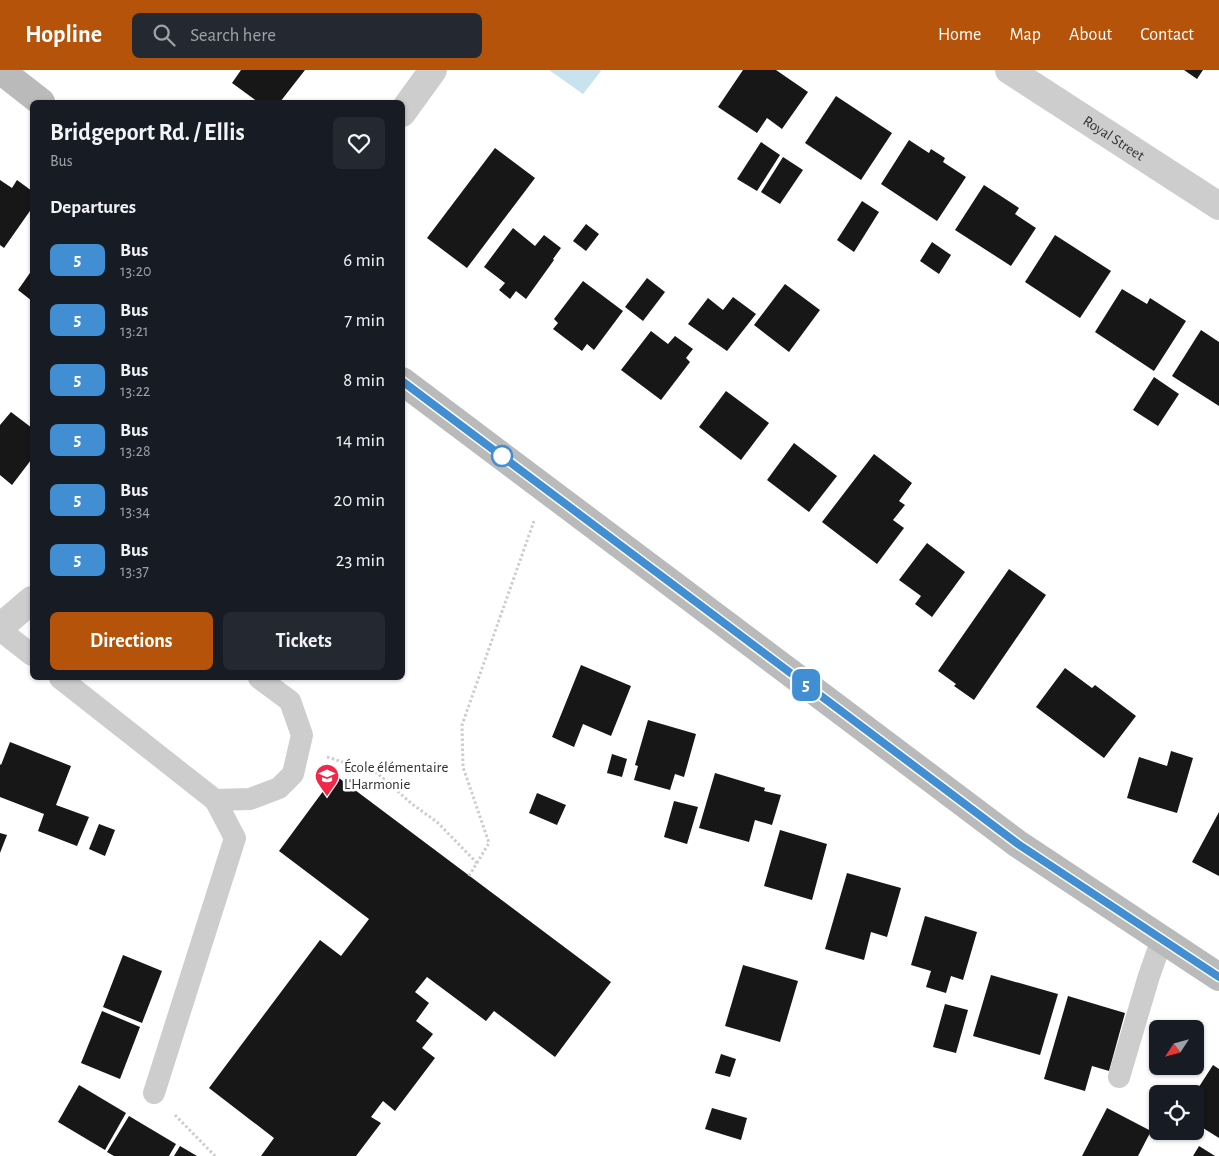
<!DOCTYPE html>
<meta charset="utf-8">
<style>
body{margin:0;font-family:"Alegreya Sans",sans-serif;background:#242831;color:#f1f3f6;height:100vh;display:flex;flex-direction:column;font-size:19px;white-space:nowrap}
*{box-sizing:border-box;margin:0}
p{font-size:16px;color:#9ea1a6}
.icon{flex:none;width:28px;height:28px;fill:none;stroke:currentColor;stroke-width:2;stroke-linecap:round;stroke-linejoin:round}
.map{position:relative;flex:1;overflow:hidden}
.side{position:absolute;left:30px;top:30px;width:375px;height:580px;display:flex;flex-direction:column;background:#171b24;border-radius:8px;box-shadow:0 1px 4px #0004}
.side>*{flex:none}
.badge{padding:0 10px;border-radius:8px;font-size:18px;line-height:32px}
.needle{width:32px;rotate:234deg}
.fabs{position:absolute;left:1149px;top:950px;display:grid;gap:10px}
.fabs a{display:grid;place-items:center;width:55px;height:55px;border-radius:8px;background:#171b24;box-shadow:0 1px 4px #0004;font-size:25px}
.map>.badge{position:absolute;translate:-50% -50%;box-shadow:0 0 0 2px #fff}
h2{padding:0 20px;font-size:19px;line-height:45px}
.round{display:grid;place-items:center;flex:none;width:52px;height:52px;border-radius:8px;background:#242831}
.overview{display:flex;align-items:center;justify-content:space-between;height:85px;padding:0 20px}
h1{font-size:24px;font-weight:600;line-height:38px}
.button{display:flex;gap:10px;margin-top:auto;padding:10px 20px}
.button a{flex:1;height:58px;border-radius:8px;background:#b45309;color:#fff;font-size:20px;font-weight:600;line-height:58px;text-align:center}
.button a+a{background:#242831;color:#f1f3f6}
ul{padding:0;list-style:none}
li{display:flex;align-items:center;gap:15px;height:60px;padding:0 20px}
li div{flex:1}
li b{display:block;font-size:19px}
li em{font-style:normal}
li .badge{min-width:55px;font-weight:700;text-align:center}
header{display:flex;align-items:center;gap:30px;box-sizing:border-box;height:70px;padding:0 25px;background:#b45309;color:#fff}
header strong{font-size:24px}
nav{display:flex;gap:28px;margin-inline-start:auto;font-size:18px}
.search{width:350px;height:45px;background:#242831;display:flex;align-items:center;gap:12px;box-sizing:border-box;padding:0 18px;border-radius:8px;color:#9ea1a6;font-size:19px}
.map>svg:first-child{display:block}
</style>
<header>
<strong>Hopline</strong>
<div class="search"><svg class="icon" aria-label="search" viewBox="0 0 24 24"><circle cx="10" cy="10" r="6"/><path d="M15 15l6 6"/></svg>Search here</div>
<nav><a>Home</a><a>Map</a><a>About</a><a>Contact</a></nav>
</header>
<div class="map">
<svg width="1219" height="1086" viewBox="0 0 1219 1086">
<rect width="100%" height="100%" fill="#fff"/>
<polygon fill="#c8e3ee" points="549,0 600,0 601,1 583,24"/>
<g fill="#171717">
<polygon points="241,0 305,0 280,32 258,32 232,13"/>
<polygon points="743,0 776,0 808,22 782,59 767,48 757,63 718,37"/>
<polygon points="1184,0 1203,0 1197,9"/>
<polygon points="836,26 892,63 861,110 805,73"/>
<polygon points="909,70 929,83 931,79 945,88 943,92 966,107 937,151 881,114"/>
<polygon points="761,72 780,85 757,121 737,109"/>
<polygon points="495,78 535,108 467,198 427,168"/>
<polygon points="783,87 803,100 780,134 761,122"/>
<polygon points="0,110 12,118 17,110 32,121 32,138 4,178 0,175"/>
<polygon points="984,115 1019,138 1015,144 1036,158 1011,196 955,160"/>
<polygon points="862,131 879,142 854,182 837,170"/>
<polygon points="586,154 599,164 586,181 573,171"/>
<polygon points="513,158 535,176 544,165 561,178 553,189 554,190 526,229 516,221 510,229 499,220 505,213 484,197"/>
<polygon points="1055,165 1111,201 1080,248 1025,212"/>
<polygon points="932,172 951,185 939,204 920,191"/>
<polygon points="32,200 32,231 18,220"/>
<polygon points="647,208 665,222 643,251 625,237"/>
<polygon points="583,211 623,241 594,280 587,274 582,281 553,259 558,253 554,249"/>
<polygon points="785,214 820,240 789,282 754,255"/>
<polygon points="1122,219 1147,234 1150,228 1186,251 1154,301 1095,262"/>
<polygon points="733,227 756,244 727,281 688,254 708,228 723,240"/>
<polygon points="1201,260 1219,272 1219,336 1172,306"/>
<polygon points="651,261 668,274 675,266 693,279 686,288 690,292 661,330 621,300"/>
<polygon points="1154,307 1179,324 1158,356 1133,340"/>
<polygon points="726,321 769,353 741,390 699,357"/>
<polygon points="11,342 32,358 32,392 31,390 12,415 0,405 0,355"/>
<polygon points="794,373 837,406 809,442 767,410"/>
<polygon points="874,384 912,413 899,431 905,435 893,450 904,458 877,494 822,452"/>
<polygon points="927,473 965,502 932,547 915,534 921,526 899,510"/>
<polygon points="1009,499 1046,525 974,630 954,616 956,614 938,601"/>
<polygon points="581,595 631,616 611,666 583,654 574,677 552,667"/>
<polygon points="1065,598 1092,618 1095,615 1136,646 1104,688 1036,637"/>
<polygon points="648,650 696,664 684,707 675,704 670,720 634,710 638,696 635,695"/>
<polygon points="10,672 71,696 56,735 89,747 77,776 38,761 44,744 0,727 0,694 1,695"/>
<polygon points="1171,681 1193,688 1177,743 1127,728 1139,687 1167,696"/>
<polygon points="612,684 627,689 622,707 607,703"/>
<polygon points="715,703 765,718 764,721 781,725 772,755 755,750 749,772 699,758"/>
<polygon points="335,705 611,912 555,987 494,941 486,951 427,907 415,922 429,933 416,951 433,964 422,978 435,988 395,1041 383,1031 371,1047 381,1053 356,1086 261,1086 274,1068 209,1018 320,870 341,886 369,849 279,781"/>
<polygon points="537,723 566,735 557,755 529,743"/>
<polygon points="674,731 698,737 687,774 664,767"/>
<polygon points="1219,742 1219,806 1192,792"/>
<polygon points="99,754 115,760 105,786 89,779"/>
<polygon points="780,760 827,774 812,830 764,816"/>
<polygon points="0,763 7,765 0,783"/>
<polygon points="847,803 901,818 887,867 871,862 864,890 825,879"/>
<polygon points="925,846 977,862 963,910 951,906 946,923 926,917 931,901 911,895"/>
<polygon points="123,885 162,901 142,953 103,937"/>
<polygon points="743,895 798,911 780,972 725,956"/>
<polygon points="991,905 1058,924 1040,985 973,966"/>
<polygon points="1068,926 1125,943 1109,1001 1092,996 1085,1021 1044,1009"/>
<polygon points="945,934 968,940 956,983 933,977"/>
<polygon points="102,941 140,957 120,1009 81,993"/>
<polygon points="721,984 736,989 730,1007 715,1003"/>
<polygon points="1213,995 1219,999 1219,1068 1195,1053 1195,1023"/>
<polygon points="79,1015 126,1043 105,1080 58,1052"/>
<polygon points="712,1038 747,1048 741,1070 705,1059"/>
<polygon points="1107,1038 1151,1061 1138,1086 1082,1086"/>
<polygon points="129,1046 176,1074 169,1086 114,1086 107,1082"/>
<polygon points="180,1076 197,1086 174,1086"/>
<polygon points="1199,1076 1215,1086 1193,1086"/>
</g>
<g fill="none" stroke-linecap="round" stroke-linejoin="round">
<g stroke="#cdcdcd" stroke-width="3" stroke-dasharray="2.5 2.5" stroke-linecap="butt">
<polyline points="327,687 377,703 412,734 437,752 477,793"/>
<polyline points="469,806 489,773 463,697 462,655 534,451"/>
<polyline points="175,1045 215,1086"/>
</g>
<g stroke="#cdcdcd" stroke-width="22">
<polyline points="0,560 32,585"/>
<polyline points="60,608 215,730 250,729 279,718 293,704 302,665 290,631 259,608"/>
<polyline points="1119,1007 1149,906 1162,869"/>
<polyline points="154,1023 235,768 215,730"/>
</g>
<g stroke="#cdcdcd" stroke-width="28">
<path id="s1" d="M1009,0L1219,136"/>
<polyline points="402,43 433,0"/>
<polyline points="0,557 32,530"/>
</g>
<g stroke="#bababa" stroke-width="28">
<polyline points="0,0 41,32"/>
<polyline points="402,311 1018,774 1219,907"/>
</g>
</g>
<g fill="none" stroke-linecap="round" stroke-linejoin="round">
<defs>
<polyline id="line" points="402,311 1018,774 1219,907"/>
</defs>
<use href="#line" stroke="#fff" stroke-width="11"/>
<use href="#line" stroke="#418ed3" stroke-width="8"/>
</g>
<defs>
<symbol id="school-pin" viewBox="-11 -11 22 30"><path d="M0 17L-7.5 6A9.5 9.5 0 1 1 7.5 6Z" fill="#f12847" stroke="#fff"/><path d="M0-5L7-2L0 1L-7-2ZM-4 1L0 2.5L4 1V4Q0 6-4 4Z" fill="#fff"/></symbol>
</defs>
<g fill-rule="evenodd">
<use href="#school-pin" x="313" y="692" width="28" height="38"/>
</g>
<circle fill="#fff" stroke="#418ed3" stroke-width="2.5" cx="502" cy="386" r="10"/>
<g text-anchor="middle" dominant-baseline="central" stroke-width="5" stroke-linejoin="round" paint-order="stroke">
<g font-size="15" fill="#303030" stroke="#fff">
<text stroke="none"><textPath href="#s1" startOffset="125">Royal Street</textPath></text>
</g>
<g font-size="15" fill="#303030" stroke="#fff" text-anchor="start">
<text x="344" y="697">École élémentaire<tspan x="344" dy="17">L'Harmonie</tspan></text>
</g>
</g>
</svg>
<div class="fabs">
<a><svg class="needle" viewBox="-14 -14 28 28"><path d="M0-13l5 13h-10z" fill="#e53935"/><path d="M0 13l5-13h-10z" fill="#9ea1a6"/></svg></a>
<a><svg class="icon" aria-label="locate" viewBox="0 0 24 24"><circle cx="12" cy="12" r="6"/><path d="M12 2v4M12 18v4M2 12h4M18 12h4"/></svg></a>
</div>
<b class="badge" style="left:806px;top:615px;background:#418ed3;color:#fff">5</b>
<section class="side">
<div class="overview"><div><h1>Bridgeport Rd. / Ellis</h1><p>Bus</p></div><a class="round"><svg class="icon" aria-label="heart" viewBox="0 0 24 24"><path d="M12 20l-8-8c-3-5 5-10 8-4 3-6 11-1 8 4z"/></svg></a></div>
<h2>Departures</h2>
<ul>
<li><span class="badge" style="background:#418ed3;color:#fff">5</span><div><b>Bus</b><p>13:20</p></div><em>6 min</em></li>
<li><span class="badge" style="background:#418ed3;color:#fff">5</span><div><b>Bus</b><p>13:21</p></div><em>7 min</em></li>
<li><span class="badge" style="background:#418ed3;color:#fff">5</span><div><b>Bus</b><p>13:22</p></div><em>8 min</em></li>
<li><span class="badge" style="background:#418ed3;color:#fff">5</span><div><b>Bus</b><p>13:28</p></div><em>14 min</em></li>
<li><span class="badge" style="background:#418ed3;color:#fff">5</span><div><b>Bus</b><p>13:34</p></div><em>20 min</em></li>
<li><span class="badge" style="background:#418ed3;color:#fff">5</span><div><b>Bus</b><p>13:37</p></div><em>23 min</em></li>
</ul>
<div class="button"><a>Directions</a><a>Tickets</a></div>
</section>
</div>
